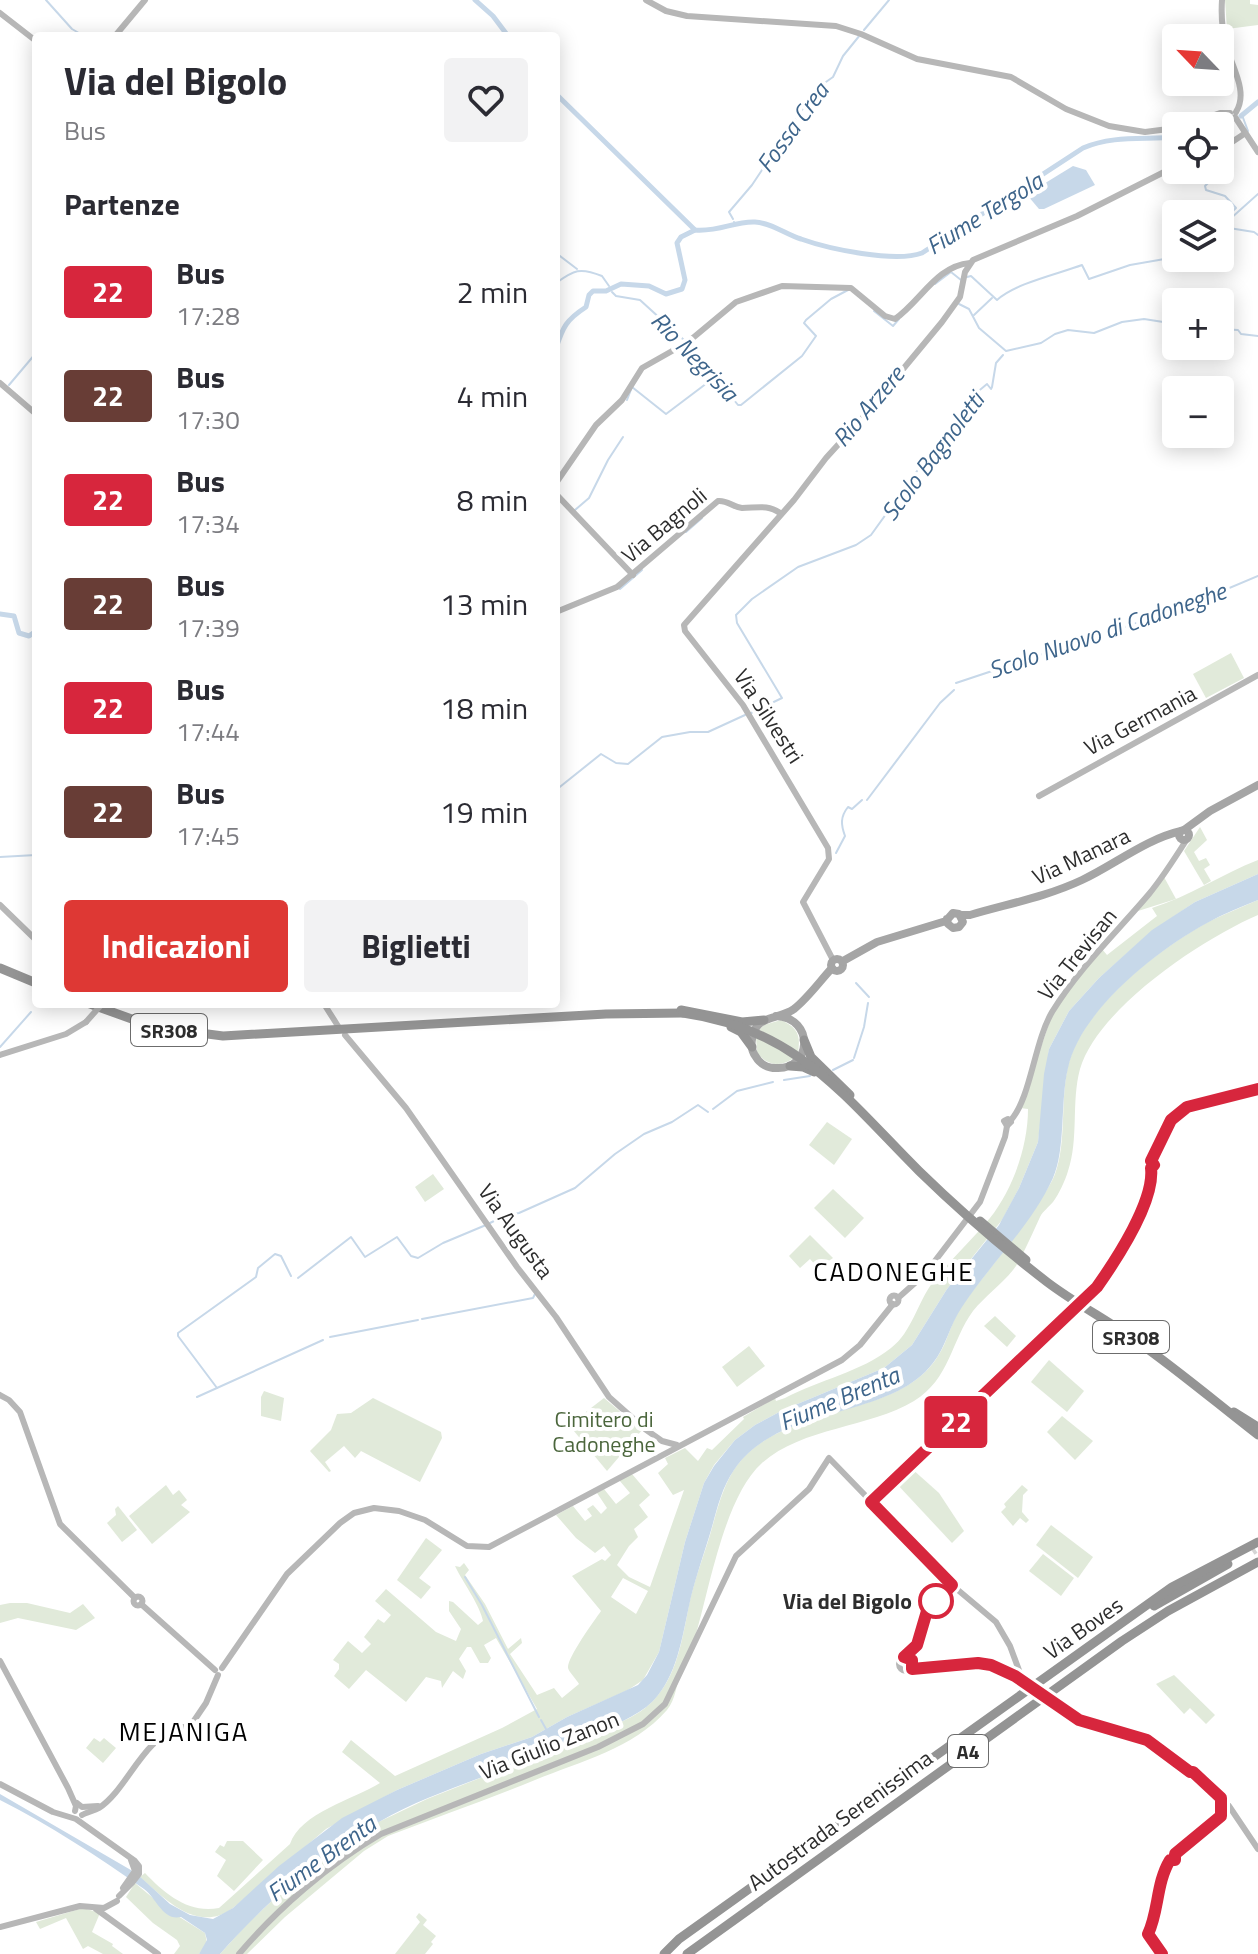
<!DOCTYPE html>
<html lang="it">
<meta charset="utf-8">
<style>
body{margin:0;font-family:"Titillium Web",sans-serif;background:#f2f2f3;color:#2b2b33;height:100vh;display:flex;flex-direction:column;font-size:30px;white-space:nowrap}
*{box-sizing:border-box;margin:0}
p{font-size:26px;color:#7c7c81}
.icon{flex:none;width:44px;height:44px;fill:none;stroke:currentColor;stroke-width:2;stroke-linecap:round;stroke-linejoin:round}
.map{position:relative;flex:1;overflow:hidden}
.panel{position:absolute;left:32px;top:32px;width:528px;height:976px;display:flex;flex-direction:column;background:#fff;border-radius:8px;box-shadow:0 4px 20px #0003}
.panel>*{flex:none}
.badge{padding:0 16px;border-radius:6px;font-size:28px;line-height:52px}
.needle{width:52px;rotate:295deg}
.tools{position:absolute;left:1162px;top:24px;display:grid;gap:16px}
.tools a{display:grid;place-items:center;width:72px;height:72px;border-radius:8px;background:#fff;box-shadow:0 4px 20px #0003;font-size:40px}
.map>.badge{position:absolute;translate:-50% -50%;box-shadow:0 0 0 4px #fff}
h2{padding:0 32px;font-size:30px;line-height:72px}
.round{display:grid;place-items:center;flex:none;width:84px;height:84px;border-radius:8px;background:#f2f2f3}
.summary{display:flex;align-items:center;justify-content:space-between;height:136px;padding:0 32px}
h1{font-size:38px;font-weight:700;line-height:60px}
.button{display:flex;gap:16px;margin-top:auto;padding:16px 32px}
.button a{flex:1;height:92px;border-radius:8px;background:#de3834;color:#fff;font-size:32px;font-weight:700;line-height:92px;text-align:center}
.button a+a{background:#f2f2f3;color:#2b2b33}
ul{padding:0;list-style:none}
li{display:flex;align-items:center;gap:24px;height:104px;padding:0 32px}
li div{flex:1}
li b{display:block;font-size:30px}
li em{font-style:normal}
li .badge{min-width:88px;font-weight:700;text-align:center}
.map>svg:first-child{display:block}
</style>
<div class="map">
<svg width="1258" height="1954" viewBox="0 0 1258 1954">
<rect width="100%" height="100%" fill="#fff"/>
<g fill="#e1eada" fill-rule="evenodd">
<polygon points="1225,0 1250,0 1250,4 1258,5 1258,25 1227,29"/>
<polygon points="1231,653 1244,678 1206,698 1193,674"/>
<polygon points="1200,827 1207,840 1194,852 1199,861 1206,858 1210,865 1204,869 1211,881 1204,885 1184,851"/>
<path d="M1258,860V874L1195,902L1152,931L1099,978L1069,1011L1049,1049L1038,1142L1019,1188L1002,1220L947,1289L912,1345L884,1368L783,1410L755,1425L735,1440L714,1465L704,1483L685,1542L659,1652L643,1680L628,1690L567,1717L532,1737L481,1754L397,1790L326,1829L233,1908C198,1934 166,1900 140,1877L145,1873C165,1894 189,1914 219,1908L290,1844C300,1813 354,1799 380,1783L342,1752L351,1740L395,1776L502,1728L537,1709L496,1638L484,1645L491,1658L488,1663H480L471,1647H467L459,1659L466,1671L463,1679L453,1671L442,1688L441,1681L426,1677L406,1702L366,1670L349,1689L334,1676L339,1669V1664L333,1660L348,1641L362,1653L371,1644L364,1637L378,1619L384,1623L391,1615L375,1601L386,1589L436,1632L456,1641L461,1629L449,1611V1601L453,1602L478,1625L483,1621C480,1606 465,1585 457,1570L455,1566L460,1567L464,1563L469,1570L465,1575L485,1604L508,1649L521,1638L522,1643L510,1654L537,1695L554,1688L562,1698L579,1684C577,1680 569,1672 568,1668C567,1658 594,1621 601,1611L572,1576L602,1559L605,1561L611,1555L604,1546L595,1553L576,1538L556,1515L573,1506L585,1521L592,1516L587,1509L593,1505L601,1514L607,1508L597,1493L604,1489L616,1504L630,1493L619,1480L632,1474L650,1495L639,1505L648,1517L634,1529L638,1537L629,1546L617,1565L629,1577L650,1587L684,1490L673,1495L658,1473L668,1464L665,1458L685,1448L698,1461L707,1448L712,1450L744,1419L743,1417L775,1398L776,1401L785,1398C819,1380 861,1372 891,1348C912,1332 917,1303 933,1282C951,1259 972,1240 990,1218C1013,1189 1028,1146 1028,1109L1020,1108L1051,1018L1072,985L1102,949L1107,955L1157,916L1152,908C1190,896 1222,874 1258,860ZM623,1578L648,1591L636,1614L611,1597Z"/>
<polygon points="1164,877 1176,899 1138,911"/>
<path d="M1258,900V915C1202,939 1098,1008 1080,1069C1071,1102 1079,1139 1068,1171C1065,1181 1059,1194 1053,1202C1049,1207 1043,1211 1040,1217C1033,1232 1024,1253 1016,1266C1005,1282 986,1295 973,1311C951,1341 950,1379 914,1401C869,1428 803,1427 762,1463C725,1496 710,1586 696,1634C692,1647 686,1659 681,1672C676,1685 676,1699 667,1710C633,1749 581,1761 535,1780C486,1800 437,1817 388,1836L364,1851L285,1917L247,1954H220L248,1923L288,1886L368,1827L427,1799L619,1723C634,1716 647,1709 658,1695C678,1671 683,1635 689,1605C694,1581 703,1558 710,1535C716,1514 721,1492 732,1473C775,1401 898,1422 938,1356C948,1341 951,1322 961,1307C986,1272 1014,1241 1036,1205C1043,1195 1051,1185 1055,1174C1067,1142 1060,1100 1068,1066C1082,1008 1157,950 1208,922C1224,914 1242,907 1258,900Z"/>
<path d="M781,1020C797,1027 801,1035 798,1052L759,1030L764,1025Z"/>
<path d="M756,1036L795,1057C782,1068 766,1066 757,1052Z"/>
<polygon points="827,1122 852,1139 834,1165 809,1145"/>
<polygon points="433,1174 444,1189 425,1202 415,1187"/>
<polygon points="833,1189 864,1218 845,1238 814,1208"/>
<polygon points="810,1235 833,1258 818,1268 810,1259 800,1268 789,1256"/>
<polygon points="995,1316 1016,1336 1007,1347 984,1326"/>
<polygon points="749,1346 765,1366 737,1387 722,1367"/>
<polygon points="1049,1360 1084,1391 1067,1412 1031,1382"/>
<polygon points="264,1391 284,1398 281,1421 261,1416 261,1397"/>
<polygon points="373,1398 441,1432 442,1438 420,1482 361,1451 355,1458 344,1446 325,1462 331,1471 329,1472 310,1451 331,1430 337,1414 351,1413"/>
<polygon points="604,1398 642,1430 607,1471 569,1425"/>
<polygon points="1062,1416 1093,1441 1075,1460 1047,1432"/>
<polygon points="911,1468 939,1493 964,1531 952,1543 896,1483"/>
<polygon points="166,1485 173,1495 179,1490 187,1500 181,1505 190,1512 152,1544 129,1516"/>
<polygon points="1022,1485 1028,1490 1023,1495 1022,1512 1029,1520 1026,1523 1020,1518 1013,1526 1001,1512 1006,1507 1004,1504"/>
<polygon points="118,1506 137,1530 122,1542 107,1523 116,1515 115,1509"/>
<polygon points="1051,1525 1093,1557 1078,1578 1036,1545"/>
<polygon points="426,1538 442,1550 419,1578 431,1587 421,1599 397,1580"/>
<polygon points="1043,1554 1074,1578 1061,1596 1029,1571"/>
<polygon points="10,1603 27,1603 70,1613 83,1604 95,1618 76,1630 18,1618 0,1623 0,1605"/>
<polygon points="1174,1675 1215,1715 1206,1724 1190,1708 1184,1714 1156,1684"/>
<polygon points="94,1738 100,1742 104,1738 116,1748 103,1763 86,1748"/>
<polygon points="227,1841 243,1841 263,1860 234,1891 217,1876 226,1860 215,1852 220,1845 224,1847"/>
<polygon points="135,1883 165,1908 205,1933 207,1943 199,1954 174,1954 180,1946 177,1940 153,1923 126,1897"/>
<polygon points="83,1908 100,1913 92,1932 113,1944 112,1946 123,1954 103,1954 88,1946 83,1949 66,1918 40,1929 36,1922"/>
<polygon points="419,1913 427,1920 423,1925 436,1936 431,1942 433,1944 425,1954 395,1954 420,1922 416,1917"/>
</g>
<g fill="#c7d8e9">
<polygon points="1073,166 1086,170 1095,185 1044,209 1039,209 1028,196 1029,193"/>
<path d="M1258,874V900C1241,907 1223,914 1207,923C1157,950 1080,1011 1068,1068C1060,1101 1066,1149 1053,1178C1031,1226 991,1263 962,1307C950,1324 946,1347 933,1363C889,1421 779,1403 734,1470C720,1490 716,1515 709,1537C702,1560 694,1582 689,1606C682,1638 677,1676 653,1701C636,1718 612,1725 591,1735C537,1758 482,1776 428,1798C346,1832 278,1889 220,1954H199L207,1940L205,1933L181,1917C163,1921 157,1899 144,1889C98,1857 50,1825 0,1800V1794L136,1873L170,1904L190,1915L213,1919L233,1908L279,1866L342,1818L397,1790L481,1754L532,1737L567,1717L638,1685L647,1675L659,1652L685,1542L704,1483L714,1466L735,1440L755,1425L783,1410L884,1368L912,1345L947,1289L999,1225L1019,1188L1038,1142L1044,1074L1049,1049L1069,1011L1099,978L1152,930L1195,902Z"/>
</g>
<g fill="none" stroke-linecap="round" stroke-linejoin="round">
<g stroke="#c7d8e9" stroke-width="2">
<polyline points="46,0 72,29 84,36"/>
<polyline points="864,30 889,0"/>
<polyline points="1242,115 1248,131"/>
<polyline points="1207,170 1214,177 1205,186 1206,190 1225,196 1236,208 1222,221"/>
<polyline points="733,219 729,212 752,185 816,89 833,77 843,56 860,35"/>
<polyline points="734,222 735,225"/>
<polyline points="1220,228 1258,194"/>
<polyline points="1229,228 1254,232 1258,235"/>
<polyline points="556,253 577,269"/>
<path d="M967,277L971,276L997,300C1016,283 1058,274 1082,265L1089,279L1130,265L1176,257"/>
<path d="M556,283C574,270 580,267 602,276L609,286"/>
<polyline points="935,284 951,272 961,280"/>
<polyline points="612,292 616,296 640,300 685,341"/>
<polyline points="959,304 969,309 979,328 1006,351 1041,343 1055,334 1068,330 1094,333 1122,322 1144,319 1176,324"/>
<polyline points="874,311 893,326 899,319"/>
<polyline points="974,315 992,298"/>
<polyline points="1220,329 1238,330 1241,334 1258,336"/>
<polyline points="690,345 738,405 741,405 802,356 816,336 804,323 806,320 831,299 848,290"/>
<polyline points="9,385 36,353"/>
<polyline points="627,400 632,387 666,414 715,377"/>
<polyline points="575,510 589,498 608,460 623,437"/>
<polyline points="686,532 702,518"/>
<polyline points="620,589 642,570"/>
<polyline points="956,683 1182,608 1258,576"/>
<polyline points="751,713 782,698 737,623 736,615 752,599 798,567 856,545 871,535 925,460 937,450 975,394 987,384 991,389 992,387 996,363 1003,355"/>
<polyline points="556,790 601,754 616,763 628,764 662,737 690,732 708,732 745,715"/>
<polyline points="867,800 940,703 954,690"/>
<path d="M836,853L845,836C841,825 840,817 848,807L852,809L862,800"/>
<polyline points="0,857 36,855"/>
<polyline points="856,983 869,997"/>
<polyline points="0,1047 31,1012"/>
<polyline points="854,1058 864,1027 868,1003"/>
<polyline points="833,1070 853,1060"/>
<polyline points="784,1080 810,1076"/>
<polyline points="713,1109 737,1091 773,1082"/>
<polyline points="488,1224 502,1217 519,1213 575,1188 615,1154 644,1134 672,1122 698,1105 708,1112"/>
<polyline points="298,1278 351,1237 365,1257 397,1237 411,1256 418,1258 443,1243 486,1225"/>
<polyline points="422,1319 533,1298 535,1294"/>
<polyline points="330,1337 418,1320"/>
<polyline points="217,1388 178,1336 178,1333 256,1277 258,1268 275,1254 281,1256 291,1276"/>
<polyline points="197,1397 323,1340"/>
<polyline points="465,1577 482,1605 539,1717"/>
<polyline points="541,1720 546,1729"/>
</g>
<g stroke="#c7d8e9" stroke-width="5">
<polyline points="475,0 493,16 508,36"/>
<path d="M556,94L695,230C720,232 734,221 755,222C772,223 785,234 801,239C829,249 895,263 922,253L1083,148C1113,135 1144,140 1176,137"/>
<polyline points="1241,116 1258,102"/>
<polyline points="1213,126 1230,120"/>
<path d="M556,348C563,327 566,320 586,307L589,295L593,291H606L621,284L649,286L666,294L682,289L685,280L677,243L681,237L695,230"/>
<polyline points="0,614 14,616 19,633 29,636 36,631"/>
</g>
<polyline stroke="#d5d5d5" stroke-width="9" stroke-dasharray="9 4.5" stroke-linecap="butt" points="1252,1551 1255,1549"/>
<g stroke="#b7b7b7" stroke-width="6">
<polyline points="646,0 666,11 687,16 836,26 861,34 917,59 1011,77 1066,109 1109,126 1145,132 1176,128"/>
<path d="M1222,0C1221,15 1222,30 1226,45C1231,65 1249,92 1236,112"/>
<polyline points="0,13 36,41"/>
<polyline points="115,36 145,0"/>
<polyline points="1235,117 1258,152"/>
<polyline points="1184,126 1220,113 1230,113"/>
<polyline points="1220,150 1244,134"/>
<polyline points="0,383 36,414"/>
<path d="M556,483L596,425L622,400L642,368L688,342L736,302L782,286L851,288L885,316L895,319C921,301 936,266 970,263"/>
<polyline points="556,494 633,575"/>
<path d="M556,612L617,587L718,501C728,500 732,507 742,508C756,508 768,504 780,513"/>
<polyline points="1039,796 1258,675"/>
<polyline points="0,905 36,940"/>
<polyline points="833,960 803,902 829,859 828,848 743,705 685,631 684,625 794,500 826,458 865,415 942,322 960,297 965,272 973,260 1077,216 1176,166"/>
<polyline points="324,1004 338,1026"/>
<polyline points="345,1035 406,1108 517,1267 556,1317 609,1397 645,1429 662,1441 677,1445"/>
<polyline points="0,1055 66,1034 86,1022"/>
<polygon points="1008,1119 1011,1122 1007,1126 1004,1121"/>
<path d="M1011,1120C1031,1097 1034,1043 1052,1012C1079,968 1116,933 1149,894C1163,877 1175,858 1187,839"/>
<polygon points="1148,1160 1153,1163 1151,1168 1146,1166"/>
<polyline points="1151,1161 1171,1120 1182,1110 1258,1089"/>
<circle cx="894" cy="1300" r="4.5"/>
<polyline points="898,1298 925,1274 980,1202 1005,1137 1007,1126"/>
<polyline points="0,1395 9,1400 20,1412 60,1524 135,1598"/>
<path d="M871,1502L1097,1287C1115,1261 1156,1200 1151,1168"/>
<circle cx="138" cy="1601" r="4.5"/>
<polyline points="141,1604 215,1670"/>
<circle cx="906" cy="1664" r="7"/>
<polyline points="904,1657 917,1645 927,1611 952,1585"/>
<polyline points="0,1661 68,1788 76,1806 75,1811"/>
<polyline points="222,1668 287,1574 340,1523 354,1513 374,1508 399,1511 425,1520 467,1546 489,1547 842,1360 860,1345 893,1304"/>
<path d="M912,1669C951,1660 990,1659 1024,1682"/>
<polyline points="1056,1705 1079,1720 1147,1740 1190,1772 1193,1772 1221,1798 1221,1816"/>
<circle cx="183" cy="1731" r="4"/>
<polyline points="187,1731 206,1703 218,1675"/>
<polyline points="0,1784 53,1812 76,1819 135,1861 139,1866 139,1874 132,1883 119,1896"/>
<polyline points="77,1803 82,1807 98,1806"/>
<polyline points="1229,1806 1258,1849"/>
<path d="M82,1815C87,1812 94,1811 99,1808C127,1790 144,1736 178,1730"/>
<polygon points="1171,1854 1176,1856 1174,1860 1169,1859"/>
<polyline points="1174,1855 1228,1808"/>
<polyline points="123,1888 135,1871 131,1860"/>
<polyline points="96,1909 158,1954"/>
<polyline points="0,1927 80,1906 104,1908 117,1901"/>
<rect x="1149" y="1932" width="4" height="5"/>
<polyline points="1153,1933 1159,1885 1170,1860"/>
<polyline points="1154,1934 1165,1954"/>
<path d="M239,1954C278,1908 328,1865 381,1834L598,1747L643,1724L665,1704L736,1556L809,1489L829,1458L952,1585L996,1622L1010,1646L1023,1681"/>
</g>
<g stroke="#a5a5a5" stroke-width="8">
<circle cx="1184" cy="835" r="5"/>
<polyline points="1184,830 1210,811 1258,785"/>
<path d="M961,915H970C1007,904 1046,897 1082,880C1114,865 1146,839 1181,831"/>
<circle cx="837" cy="965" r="6"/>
<polyline points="843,961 877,942 946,921 953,913 959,914 963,922 959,927 953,928 948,924 947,919"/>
<path d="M776,1016C815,1018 812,1070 776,1068C768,1068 760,1064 756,1057C752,1052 751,1045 752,1039C755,1014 779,1020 794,1009C808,998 820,981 832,968"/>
</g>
<g stroke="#949494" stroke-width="9">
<polyline points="0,968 36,983"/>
<polyline points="90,1004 154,1027 223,1036 606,1014 683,1013"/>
<polyline points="681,1010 742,1022 764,1020"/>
<polyline points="731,1027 741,1032 752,1047"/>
<polyline points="804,1040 811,1057 850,1095"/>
<polyline points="790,1066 803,1067 814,1072"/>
<polyline points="980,1221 1026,1260"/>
<polyline points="1234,1412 1258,1427"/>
<polyline points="1154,1606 1228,1564"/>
<polyline points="664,1954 679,1939 1172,1587 1258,1542"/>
<polyline points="687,1954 1122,1641 1168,1611 1258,1562"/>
</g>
<g stroke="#b7b7b7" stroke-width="6">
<polyline points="86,1022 102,1004"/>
<polyline points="1024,1682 1056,1705"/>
</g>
<path stroke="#949494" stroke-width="9" d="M683,1013C797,1029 843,1095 919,1171C959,1210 1003,1248 1047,1282C1076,1304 1109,1321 1138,1342C1179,1371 1218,1404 1258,1435"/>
</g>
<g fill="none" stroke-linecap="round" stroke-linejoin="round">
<defs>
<path id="line" d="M1162,1954L1148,1934C1159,1911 1156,1883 1170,1860H1175V1854L1221,1816V1798L1193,1772H1190L1147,1740L1079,1720L1015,1676L991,1665L978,1663L912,1669V1660L904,1657L917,1645L927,1611L952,1585L871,1502L1097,1287C1116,1260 1155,1201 1151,1168L1154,1165L1151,1161L1171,1120L1187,1107L1258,1089"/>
</defs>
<use href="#line" stroke="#fff" stroke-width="18"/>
<use href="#line" stroke="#d7263d" stroke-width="12"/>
</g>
<circle fill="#fff" stroke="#d7263d" stroke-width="4" cx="936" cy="1601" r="16"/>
<g text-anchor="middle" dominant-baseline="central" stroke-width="8" stroke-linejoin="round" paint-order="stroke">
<g fill="#fff" stroke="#6c6c6c" stroke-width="2">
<rect x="131" y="1014" width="76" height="32" rx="6"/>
<rect x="1093" y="1321" width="76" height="32" rx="6"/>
<rect x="948" y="1735" width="40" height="32" rx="6"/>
</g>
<g font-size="20" font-weight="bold" fill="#2d2d2d">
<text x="169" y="1030">SR308</text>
<text x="1131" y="1337">SR308</text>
<text x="968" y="1751">A4</text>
</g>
<g font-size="22" fill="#2d2d2d" stroke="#fff">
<text transform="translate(664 525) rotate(-40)">Via Bagnoli</text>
<text transform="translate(769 716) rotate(57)">Via Silvestri</text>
<text transform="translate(1140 720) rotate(-28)">Via Germania</text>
<text transform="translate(1081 856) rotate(-25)">Via Manara</text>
<text transform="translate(1077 954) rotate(-51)">Via Trevisan</text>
<text transform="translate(516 1231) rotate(54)">Via Augusta</text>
<text transform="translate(1083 1628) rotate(-35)">Via Boves</text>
<text transform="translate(549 1745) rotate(-22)">Via Giulio Zanon</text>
<text transform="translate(840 1820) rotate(-36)">Autostrada Serenissima</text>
</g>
<g font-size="22" fill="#4b663c" stroke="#fff">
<text x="604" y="1419">Cimitero di<tspan x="604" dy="25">Cadoneghe</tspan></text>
</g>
<g font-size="22" font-weight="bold" fill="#2d2d2d" stroke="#fff" text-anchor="end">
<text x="912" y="1601">Via del Bigolo</text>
</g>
<g font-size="24" font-style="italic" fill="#3e658b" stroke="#fff">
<text transform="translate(792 127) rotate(-54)">Fossa Crea</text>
<text transform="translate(984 213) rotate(-32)">Fiume Tergola</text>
<text transform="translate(695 356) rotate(46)">Rio Negrisia</text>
<text transform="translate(868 406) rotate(-50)">Rio Arzere</text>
<text transform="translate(932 456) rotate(-53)">Scolo Bagnoletti</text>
<text transform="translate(1107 630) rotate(-19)">Scolo Nuovo di Cadoneghe</text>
<text transform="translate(839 1398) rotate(-23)">Fiume Brenta</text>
<text transform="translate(321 1858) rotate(-36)">Fiume Brenta</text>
</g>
<g font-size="26" letter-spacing="2" fill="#000" stroke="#fff">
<text x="894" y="1271">CADONEGHE</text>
<text x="184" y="1731">MEJANIGA</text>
</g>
</g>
</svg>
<div class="tools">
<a><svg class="needle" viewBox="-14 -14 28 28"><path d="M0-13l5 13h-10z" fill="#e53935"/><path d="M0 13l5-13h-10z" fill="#7c7c81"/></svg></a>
<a><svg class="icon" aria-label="locate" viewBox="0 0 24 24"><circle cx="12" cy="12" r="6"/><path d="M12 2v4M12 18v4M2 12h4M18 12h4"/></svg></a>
<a><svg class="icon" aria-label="layers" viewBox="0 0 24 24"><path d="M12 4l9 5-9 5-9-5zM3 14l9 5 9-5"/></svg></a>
<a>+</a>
<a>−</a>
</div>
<b class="badge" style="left:956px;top:1422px;background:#d7263d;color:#fff">22</b>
<section class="panel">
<div class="summary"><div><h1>Via del Bigolo</h1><p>Bus</p></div><a class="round"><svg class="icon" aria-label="heart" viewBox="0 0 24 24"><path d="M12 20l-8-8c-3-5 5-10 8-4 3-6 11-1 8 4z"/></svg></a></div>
<h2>Partenze</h2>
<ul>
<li><span class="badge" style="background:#d7263d;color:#fff">22</span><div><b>Bus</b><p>17:28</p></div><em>2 min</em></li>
<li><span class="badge" style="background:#683d36;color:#fff">22</span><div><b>Bus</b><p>17:30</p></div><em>4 min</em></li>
<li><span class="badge" style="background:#d7263d;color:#fff">22</span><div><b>Bus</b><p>17:34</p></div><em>8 min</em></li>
<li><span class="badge" style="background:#683d36;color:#fff">22</span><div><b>Bus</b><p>17:39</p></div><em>13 min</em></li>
<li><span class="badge" style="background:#d7263d;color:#fff">22</span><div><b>Bus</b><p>17:44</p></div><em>18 min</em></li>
<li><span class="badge" style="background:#683d36;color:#fff">22</span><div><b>Bus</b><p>17:45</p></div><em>19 min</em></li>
</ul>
<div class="button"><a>Indicazioni</a><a>Biglietti</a></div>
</section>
</div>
